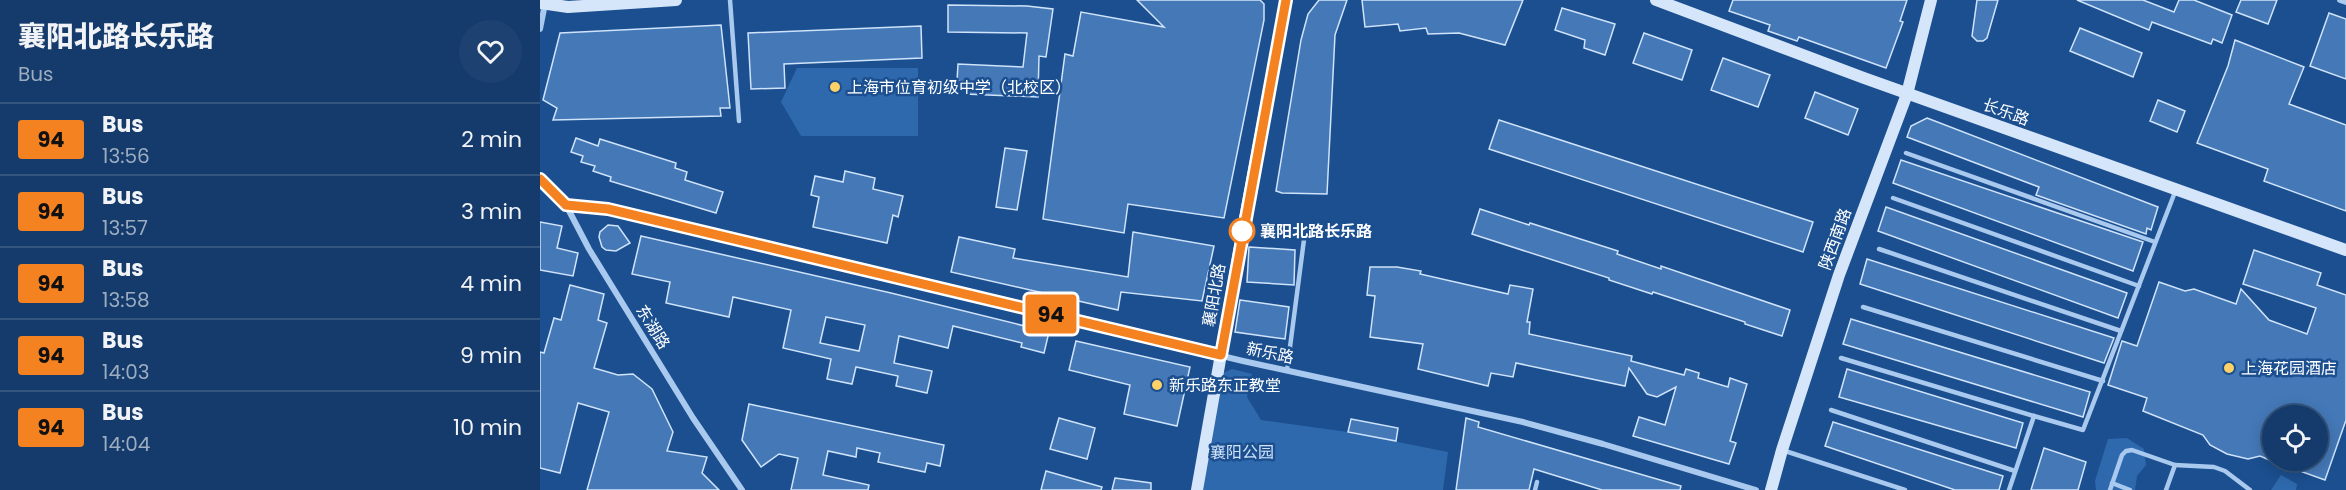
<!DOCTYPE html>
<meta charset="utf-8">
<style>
body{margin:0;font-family:Poppins,"Noto Sans SC",sans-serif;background:#1d4271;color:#f1f3f6;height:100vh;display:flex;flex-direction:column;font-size:22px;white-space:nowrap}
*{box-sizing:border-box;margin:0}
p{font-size:20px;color:#9dadc1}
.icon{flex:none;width:33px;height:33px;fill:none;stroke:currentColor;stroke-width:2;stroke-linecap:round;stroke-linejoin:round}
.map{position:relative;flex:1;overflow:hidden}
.panel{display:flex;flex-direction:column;background:#143b6b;width:540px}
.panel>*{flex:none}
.badge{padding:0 12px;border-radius:4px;font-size:21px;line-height:39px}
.controls{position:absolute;left:1722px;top:405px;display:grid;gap:12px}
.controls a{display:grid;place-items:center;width:66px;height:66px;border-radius:50%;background:#143b6b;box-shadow:0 3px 15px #0003,0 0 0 2px #33557e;font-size:30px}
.map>.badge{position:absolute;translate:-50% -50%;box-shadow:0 0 0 3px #fff}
.round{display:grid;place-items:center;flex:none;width:63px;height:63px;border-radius:32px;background:#1d4271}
.overview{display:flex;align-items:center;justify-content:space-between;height:102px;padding:0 18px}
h1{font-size:28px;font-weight:800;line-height:45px}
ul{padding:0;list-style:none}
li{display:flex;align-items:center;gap:18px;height:72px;padding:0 18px;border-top:2px solid #33557e}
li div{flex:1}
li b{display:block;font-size:22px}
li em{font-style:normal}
li .badge{min-width:66px;font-weight:700;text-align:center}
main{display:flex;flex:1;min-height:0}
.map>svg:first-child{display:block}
</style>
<main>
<section class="panel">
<div class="overview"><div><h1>襄阳北路长乐路</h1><p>Bus</p></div><a class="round"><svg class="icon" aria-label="heart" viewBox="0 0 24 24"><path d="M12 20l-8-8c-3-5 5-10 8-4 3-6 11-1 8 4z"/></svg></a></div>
<ul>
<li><span class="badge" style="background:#f58220;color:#111">94</span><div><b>Bus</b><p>13:56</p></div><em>2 min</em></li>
<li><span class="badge" style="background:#f58220;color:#111">94</span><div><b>Bus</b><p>13:57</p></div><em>3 min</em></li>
<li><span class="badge" style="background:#f58220;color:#111">94</span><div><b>Bus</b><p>13:58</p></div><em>4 min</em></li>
<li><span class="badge" style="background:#f58220;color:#111">94</span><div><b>Bus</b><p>14:03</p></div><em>9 min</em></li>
<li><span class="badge" style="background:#f58220;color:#111">94</span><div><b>Bus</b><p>14:04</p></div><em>10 min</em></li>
</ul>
</section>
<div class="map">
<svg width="1806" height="490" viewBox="0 0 1806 490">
<rect width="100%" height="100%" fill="#1b4f8f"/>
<g fill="#2e69ad">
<polygon points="257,68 378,68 378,136 261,136 241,102"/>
<polygon points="692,369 712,374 707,397 721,420 808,432 908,452 903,490 658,490 681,374"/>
<polygon points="1587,438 1604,449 1606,465 1597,476 1595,490 1556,490 1555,481 1568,439"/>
<polygon points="1741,475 1757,484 1756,490 1731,490"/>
</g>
<g fill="#4478b7" stroke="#cfe3fa" stroke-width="1.5" fill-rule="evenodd">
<polygon points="597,0 720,0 724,4 724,20 684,218 588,204 584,233 503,219 525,54 533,56 541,12 624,27"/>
<polygon points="779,0 807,0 795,35 787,194 742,193 736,191 761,40 768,14"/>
<polygon points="822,0 983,0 965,45 919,33 888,34 886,28 860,31 858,24 825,27"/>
<polygon points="1193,0 1367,0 1360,21 1363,22 1346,68 1259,37 1257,41 1228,31 1230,25 1189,11"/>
<polygon points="1437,0 1458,0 1447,38 1443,41 1437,41 1432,36"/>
<polygon points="1537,0 1603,0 1634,12 1639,0 1654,0 1692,15 1682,43 1673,39 1671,44 1612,22 1609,30"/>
<polygon points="1701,0 1737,0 1728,24 1696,12"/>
<polygon points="408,5 487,6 513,9 506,57 499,56 498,97 425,94 425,81 417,81 418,64 483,67 487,33 408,32"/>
<polygon points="1022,8 1075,24 1065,55 1044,48 1045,40 1015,30"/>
<polygon points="1789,13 1806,19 1806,79 1770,66"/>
<polygon points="181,25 190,108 180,108 181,116 13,120 17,108 3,100 20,33"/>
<polygon points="381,26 382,58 244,64 245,88 211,89 208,33"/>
<polygon points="1540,28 1602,53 1593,77 1530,51"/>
<polygon points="1104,33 1152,50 1142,80 1093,63"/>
<polygon points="1695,40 1764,67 1749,104 1806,125 1806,211 1724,181 1728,169 1657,143 1688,66"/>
<polygon points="1183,58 1230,75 1218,107 1171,90"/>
<polygon points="1275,92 1318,109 1308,135 1265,118"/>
<polygon points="1618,100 1645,111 1637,132 1610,121"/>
<polygon points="1387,118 1618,207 1611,230 1607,228 1606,234 1496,195 1499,187 1367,137 1371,126"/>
<polygon points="959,120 1273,222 1263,252 949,149"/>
<polygon points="36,138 58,146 60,139 136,163 135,168 147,172 145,180 183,192 176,213 70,181 71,177 53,171 55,166 41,162 43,156 31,152"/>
<polygon points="465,148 487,151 477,210 456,207"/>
<polygon points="1361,160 1603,242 1593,271 1353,183"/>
<polygon points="305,171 335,178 333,189 363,196 358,217 353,215 347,243 273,227 279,197 271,195 275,176 303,182"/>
<polygon points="1346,207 1587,293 1578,318 1338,231"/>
<polygon points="940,209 989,225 990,223 1078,251 1077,254 1121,269 1121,266 1250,310 1242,336 1205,324 1205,322 1113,292 1112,294 1069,280 1069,278 932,234"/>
<polygon points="0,222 22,226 17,248 38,253 33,276 0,270"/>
<polygon points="68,225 78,226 90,243 76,251 66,250 62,247 59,237 60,232"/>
<polygon points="593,232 674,246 662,301 581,292 578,310 411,272 419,237 475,249 473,258 588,277"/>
<path d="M101,236L351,293L509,332L504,353L481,347L482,343L413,326L408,348L359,336L354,363L392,371L387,393L356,386L358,376L316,367L312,384L287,379L291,359L243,348L251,310L193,297L189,317L126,303L130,282L92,274ZM286,317L325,325L319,351L280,343Z"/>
<polygon points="709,247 755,250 754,285 707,282"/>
<polygon points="1714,250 1781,273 1777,285 1806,295 1806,420 1785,480 1735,462 1778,460 1778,416 1732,416 1732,461 1720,456 1708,459 1687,454 1670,445 1663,435 1603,411 1607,398 1568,385 1582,341 1597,346 1619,282 1645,291 1654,289 1696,304 1701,289 1729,320 1767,334 1776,308 1703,284"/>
<polygon points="1327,259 1574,338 1564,363 1320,284"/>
<polygon points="830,267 857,267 881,271 880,274 968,294 970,285 993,289 987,322 990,322 989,334 1092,356 1091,361 1144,375 1146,369 1159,373 1158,378 1188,387 1190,378 1207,384 1190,441 1196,443 1189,464 1093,436 1099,417 1125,425 1136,387 1117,397 1107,394 1089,368 1085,386 976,363 973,377 951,373 948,386 878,369 883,344 830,337 835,296 827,295"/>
<polygon points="30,285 64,294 58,320 67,323 54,368 78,375 93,374 112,389 133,432 127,451 167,457 162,473 179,490 47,490 69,412 38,403 20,473 0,468 0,352 4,353 14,318 21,320"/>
<polygon points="700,300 749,307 745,339 695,332"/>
<polygon points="1311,319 1550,392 1543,417 1303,344"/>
<polygon points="536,341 650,367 637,426 584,414 590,385 529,370"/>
<polygon points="1307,369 1483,423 1476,448 1299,397"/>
<polygon points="209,404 404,445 400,466 387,463 385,472 338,462 340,453 317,448 316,457 288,451 283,475 329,485 328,490 251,490 258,458 239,454 221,467 202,440"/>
<polygon points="519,418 555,428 547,459 510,449"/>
<polygon points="926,418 939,422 938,427 1141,486 1140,490 1062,490 994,469 989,490 916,490"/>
<polygon points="811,419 858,428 856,441 808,432"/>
<polygon points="1293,422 1463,476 1459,490 1415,490 1285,446"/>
<polygon points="1504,448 1546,462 1538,490 1491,490"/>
<polygon points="506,471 562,487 561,490 501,490"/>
<polygon points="575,478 611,483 611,490 572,490"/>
</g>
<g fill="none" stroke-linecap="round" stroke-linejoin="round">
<g stroke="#a9c9ee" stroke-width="4.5">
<polyline points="190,0 199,121"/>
<polyline points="1366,153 1615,242"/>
<polyline points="1353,198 1599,286"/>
<polyline points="1339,249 1581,331"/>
<polyline points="1323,307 1563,381"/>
<polyline points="1301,358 1494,416"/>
<polyline points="747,370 765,232"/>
<polyline points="1291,410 1475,471"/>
<polyline points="1242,450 1365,490"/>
<polyline points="1572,483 1590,490"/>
<polyline points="995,490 997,482"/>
<polyline points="1469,490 1494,416 1543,430 1635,192"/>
<polyline points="1570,490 1582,455 1586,451 1592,450 1635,465 1674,467 1685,471 1710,490"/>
<polyline points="1626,490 1635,465"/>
</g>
<g stroke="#a9c9ee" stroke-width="6">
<polyline points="1800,0 1806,2"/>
<polyline points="0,29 5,4"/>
<polyline points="0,179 26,205 49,249 153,418 202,490"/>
<polyline points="26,205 68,209 703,361 983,422 1063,444 1216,490"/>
</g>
<g stroke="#d6e6fa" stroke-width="12">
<polyline points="1116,0 1324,78 1806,250"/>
<polyline points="0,3 28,7 136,0"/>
<polyline points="657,490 704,224 746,0"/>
<polyline points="1231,490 1242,450 1299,275 1367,94 1391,0"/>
</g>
</g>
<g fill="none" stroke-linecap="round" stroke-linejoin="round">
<defs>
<polyline id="line" points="0,179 26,205 68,209 681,355 746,0"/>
</defs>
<use href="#line" stroke="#fff" stroke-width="14"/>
<use href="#line" stroke="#f58220" stroke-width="9"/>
</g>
<g fill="#ffd166" stroke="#1b4f8f" stroke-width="2">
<circle cx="295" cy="87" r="6"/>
<circle cx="1689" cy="368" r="6"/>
<circle cx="617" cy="385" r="6"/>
</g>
<circle fill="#fff" stroke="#f58220" stroke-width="3" cx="702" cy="231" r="12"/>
<g text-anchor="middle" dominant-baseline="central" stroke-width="5" stroke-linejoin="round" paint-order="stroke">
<g font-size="16" fill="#fff" stroke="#1b4f8f" text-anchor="start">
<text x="307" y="87">上海市位育初级中学（北校区）</text>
<text x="1701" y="368">上海花园酒店</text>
<text x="629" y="385">新乐路东正教堂</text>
</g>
<g font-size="16" fill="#fff" stroke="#1b4f8f">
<text transform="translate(1466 112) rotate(20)">长乐路</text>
<text transform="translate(1295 239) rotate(-70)">陕西南路</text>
<text transform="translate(674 295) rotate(-80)">襄阳北路</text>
<text transform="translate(113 327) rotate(58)">东湖路</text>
<text transform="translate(730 353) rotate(12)">新乐路</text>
</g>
<g font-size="16" font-weight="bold" fill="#fff" stroke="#1b4f8f" text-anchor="start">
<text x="720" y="231">襄阳北路长乐路</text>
</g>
<g font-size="16" fill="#cfe3fa" stroke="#1b4f8f">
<text x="702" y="452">襄阳公园</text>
</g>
</g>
</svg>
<div class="controls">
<a><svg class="icon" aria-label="locate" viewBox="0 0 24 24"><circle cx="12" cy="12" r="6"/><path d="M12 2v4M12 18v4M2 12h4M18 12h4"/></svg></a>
</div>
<b class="badge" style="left:511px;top:314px;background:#f58220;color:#111">94</b>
</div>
</main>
